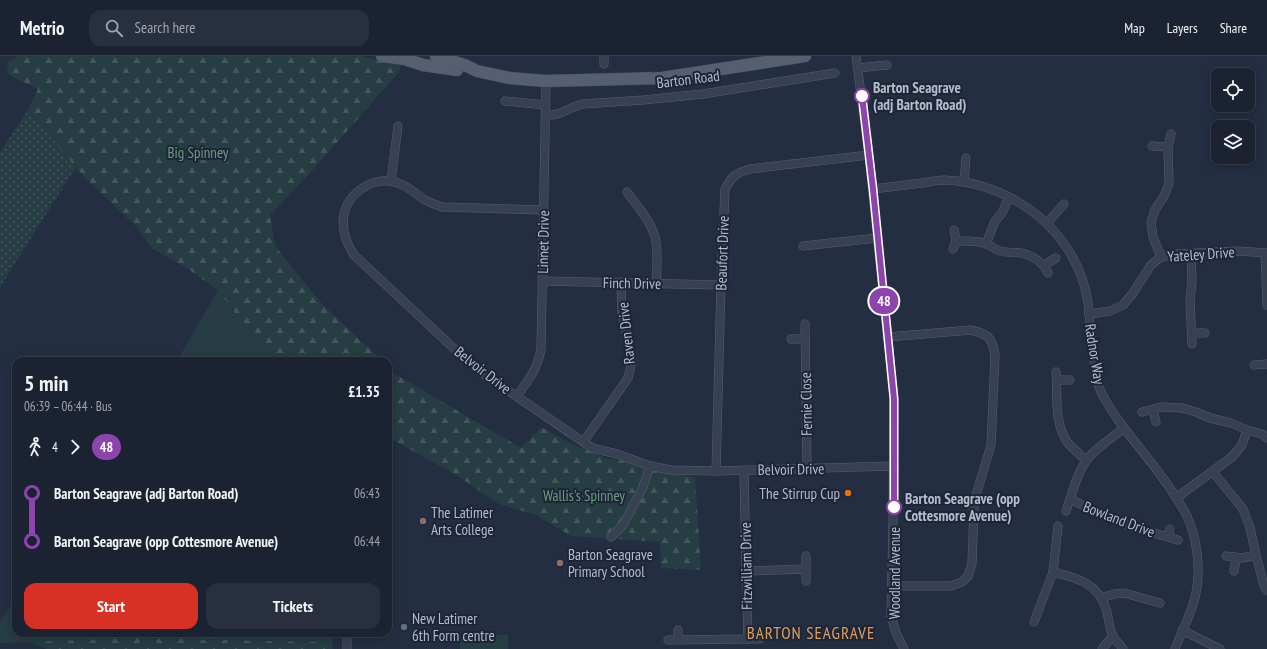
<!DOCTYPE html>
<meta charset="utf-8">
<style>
body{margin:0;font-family:"PT Sans Narrow",sans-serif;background:#282f3e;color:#f1f3f6;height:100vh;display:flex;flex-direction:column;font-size:15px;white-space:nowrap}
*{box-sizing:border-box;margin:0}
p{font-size:13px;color:#a0a4ac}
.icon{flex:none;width:22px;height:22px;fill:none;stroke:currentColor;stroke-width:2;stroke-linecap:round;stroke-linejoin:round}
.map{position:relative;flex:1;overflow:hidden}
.details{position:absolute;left:12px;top:301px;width:380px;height:280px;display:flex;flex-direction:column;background:#1b2232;border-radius:12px;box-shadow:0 2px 10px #0003,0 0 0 1px #393f4d}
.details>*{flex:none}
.badge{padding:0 8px;border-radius:13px;font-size:14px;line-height:26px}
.fabs{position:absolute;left:1211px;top:12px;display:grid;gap:8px}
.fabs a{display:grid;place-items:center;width:44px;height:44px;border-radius:8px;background:#1b2232;box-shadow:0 2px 10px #0003,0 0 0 1px #393f4d;font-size:20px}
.map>.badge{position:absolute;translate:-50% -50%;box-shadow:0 0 0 2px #fff}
.legs{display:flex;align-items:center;gap:6px;height:44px;padding:0 12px;font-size:13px}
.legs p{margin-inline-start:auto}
.head{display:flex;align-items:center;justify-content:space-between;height:68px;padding:0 12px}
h1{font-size:22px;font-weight:700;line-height:30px}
.primary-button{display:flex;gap:8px;margin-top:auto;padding:8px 12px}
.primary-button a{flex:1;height:46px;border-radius:12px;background:#d93025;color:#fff;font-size:16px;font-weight:700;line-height:46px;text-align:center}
.primary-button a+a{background:#282f3e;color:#f1f3f6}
ul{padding:0 12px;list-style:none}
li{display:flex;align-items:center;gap:14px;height:48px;font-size:15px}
li i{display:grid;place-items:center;width:6px;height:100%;margin:0 5px;background:currentColor}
li i::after{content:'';width:10px;height:10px;margin:-5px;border:3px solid;border-radius:50%;background:#1b2232}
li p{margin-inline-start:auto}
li:first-child i{background:linear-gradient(#0000 50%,currentColor 0)}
li:last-child i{background:linear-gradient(currentColor 50%,#0000 0)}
header{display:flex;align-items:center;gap:24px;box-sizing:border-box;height:56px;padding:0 20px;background:#1b2232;border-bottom:1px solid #393f4d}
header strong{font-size:19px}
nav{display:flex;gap:22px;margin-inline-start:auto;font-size:14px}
.search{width:280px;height:36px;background:#282f3e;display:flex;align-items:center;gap:10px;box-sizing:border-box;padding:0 14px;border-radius:12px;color:#a0a4ac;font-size:15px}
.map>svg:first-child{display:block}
</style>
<header>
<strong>Metrio</strong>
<div class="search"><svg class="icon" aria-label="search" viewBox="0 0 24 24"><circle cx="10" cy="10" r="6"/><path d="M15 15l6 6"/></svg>Search here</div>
<nav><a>Map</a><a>Layers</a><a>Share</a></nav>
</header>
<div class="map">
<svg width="1267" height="593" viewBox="0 0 1267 593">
<defs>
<pattern id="grass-dots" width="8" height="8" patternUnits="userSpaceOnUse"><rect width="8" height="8" fill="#263d43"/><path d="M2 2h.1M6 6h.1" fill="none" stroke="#43575d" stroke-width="1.8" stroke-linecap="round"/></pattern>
<pattern id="forest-firs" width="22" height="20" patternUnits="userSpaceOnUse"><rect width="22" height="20" fill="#263d43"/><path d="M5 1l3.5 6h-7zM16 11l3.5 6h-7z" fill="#43575d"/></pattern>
</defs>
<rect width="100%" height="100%" fill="#242e42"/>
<polygon fill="url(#grass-dots)" points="28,54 76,111 0,231 0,96"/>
<g fill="url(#forest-firs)">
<polygon points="18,0 360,0 401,9 400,15 310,117 270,159 275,190 322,248 382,305 271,305 218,234 184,210 153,193 134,168 83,120 28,54 38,33 7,18 8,6"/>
<polygon points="388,311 395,318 521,392 541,371 574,389 605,402 650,410 654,415 695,421 701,514 661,512 660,486 571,480 536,459 499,448 458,420 388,381"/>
<polygon points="139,582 332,586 333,593 47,593 27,585"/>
</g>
<g fill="#263d43">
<polygon points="218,234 271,305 177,305"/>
<polygon points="16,542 16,577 332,577 332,586 134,582 0,587 0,566"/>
<rect x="460" y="579" width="48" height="14"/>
</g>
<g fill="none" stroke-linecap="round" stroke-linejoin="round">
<defs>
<g id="street">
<polyline points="604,0 604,8"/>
<polyline points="856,0 869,99 894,343 893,465 891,560 896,577 904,593"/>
<polyline points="858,12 887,9"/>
<polyline points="505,45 546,49"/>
<path d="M547,59C562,60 568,51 583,48L643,44L703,38L835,17"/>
<polyline points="1152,90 1168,91"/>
<polyline points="391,125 398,70"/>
<polyline points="964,126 966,102"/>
<path d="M873,133C889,131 905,129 922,127C929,126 937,124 945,124C1014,127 1078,177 1088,247C1090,267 1092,287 1094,306C1096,316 1097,329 1102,338C1122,376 1155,406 1177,443C1180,448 1184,454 1187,460C1197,482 1201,514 1196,537C1192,557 1182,575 1175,593"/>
<path d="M627,136C637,150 650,164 655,181C658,193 657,214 656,227"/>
<path d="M544,154L442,151C436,149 431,147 425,144C414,137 405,127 390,125C379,124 370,127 361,133C338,150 339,176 354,199L462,300L484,318L592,392L617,398L650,410L671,414L716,415L894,410"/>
<polyline points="1047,167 1064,148"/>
<path d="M956,185C966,185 977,184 987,188C991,190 996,194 1000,195C1008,197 1015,196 1022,197C1034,200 1043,207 1048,217"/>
<polyline points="986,188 995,165 1002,157 1009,141"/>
<polyline points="803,190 877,182"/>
<polyline points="953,193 956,185 954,174"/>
<polyline points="1265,197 1267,249"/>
<polyline points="1191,198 1192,225 1190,244 1192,288"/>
<polyline points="1161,201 1153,181 1151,166 1155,154 1164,140 1169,128 1168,91 1171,78"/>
<polyline points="1044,209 1056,202"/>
<polyline points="542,225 721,229"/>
<polyline points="1089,258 1110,255 1123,249 1133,237 1151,209 1161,201 1174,198 1238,195 1267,197"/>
<polyline points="805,268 807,413"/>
<polyline points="1192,277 1205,277"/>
<path d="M887,281L971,274C988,278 993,282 995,300L991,389L977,436L974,451L972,508L968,520L962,526L951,530H892"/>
<polyline points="791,283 805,283"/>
<polyline points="1254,309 1267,308"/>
<path d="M1056,316C1058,339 1053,366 1068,387C1073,393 1081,399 1086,405"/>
<polyline points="1057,324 1070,324"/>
<path d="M517,340C528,325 538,312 541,293L546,25"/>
<polyline points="1153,354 1156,366"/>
<polyline points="1142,356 1161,351 1182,352 1196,356 1210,362 1231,367 1247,374 1262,378 1267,382"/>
<path d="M1124,372C1112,382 1095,392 1086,405C1078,416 1074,431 1070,443L1100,458L1133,471L1178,484"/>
<polyline points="584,385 628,322 632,305 622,257 621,226"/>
<path d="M716,415L721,229L725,133C732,120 736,117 750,113L869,99"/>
<polyline points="1213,416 1243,453 1250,472 1256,499 1264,530 1267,534"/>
<polyline points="1176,442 1232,401 1242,389 1247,374"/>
<polyline points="1066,455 1070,443"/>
<path d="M1058,470L1053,516C1077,522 1098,527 1106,553C1109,562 1109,573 1113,580C1116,585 1120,589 1123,593"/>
<polyline points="611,481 623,469 643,431 650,410"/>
<polyline points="1168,481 1170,473"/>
<polyline points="806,500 806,513"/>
<polyline points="1226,500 1243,502 1256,499"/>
<polyline points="746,515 806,513 806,525"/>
<polyline points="1234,515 1236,502"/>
<polyline points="1101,542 1114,538 1124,537 1160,547"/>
<polyline points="1034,566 1053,516"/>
<polyline points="678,574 678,583"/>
<polyline points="1182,574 1220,593"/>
<polyline points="347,577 347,593"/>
<polyline points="748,583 760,583"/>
<polyline points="668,584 748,583 746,515 744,414"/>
<polyline points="1102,593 1113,580"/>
</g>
<g id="primary">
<polyline points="382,0 405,3 423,9 457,14"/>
<polyline points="436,0 467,10 477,15 509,22 546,25 662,22 805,0"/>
</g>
</defs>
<use href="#street" stroke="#565e6f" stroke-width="9"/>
<use href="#primary" stroke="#42495a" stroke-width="13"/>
<use href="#street" stroke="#384151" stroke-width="8"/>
<use href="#primary" stroke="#565f71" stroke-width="12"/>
</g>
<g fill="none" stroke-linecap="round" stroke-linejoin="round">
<defs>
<polyline id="line-1" points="862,40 873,133 894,343 894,451"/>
</defs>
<use href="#line-1" stroke="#fff" stroke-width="9"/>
<use href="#line-1" stroke="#8e44ad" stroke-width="6"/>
</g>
<g fill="#fff" stroke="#8e44ad" stroke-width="2">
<circle cx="862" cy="40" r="7"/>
<circle cx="894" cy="451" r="7"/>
</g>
<circle fill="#e8710a" stroke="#1d2537" stroke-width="1.5" cx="848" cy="437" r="4"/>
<g fill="#8d6e63" stroke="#1d2537" stroke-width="1.5">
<circle cx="423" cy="465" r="4"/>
<circle cx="560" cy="507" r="4"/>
</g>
<circle fill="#5c6f8a" stroke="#1d2537" stroke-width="1.5" cx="404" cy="571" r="4"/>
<g text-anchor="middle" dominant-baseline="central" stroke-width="4" stroke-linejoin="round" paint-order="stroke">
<g font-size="15" fill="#b5bccc" stroke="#1d2537">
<text transform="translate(688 23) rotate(-7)">Barton Road</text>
<text transform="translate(543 186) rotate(-89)">Linnet Drive</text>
<text transform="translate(722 197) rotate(-88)">Beaufort Drive</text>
<text transform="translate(1201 198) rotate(-4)">Yateley Drive</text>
<text transform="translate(632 227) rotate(1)">Finch Drive</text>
<text transform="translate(626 277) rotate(-96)">Raven Drive</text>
<text transform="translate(1095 298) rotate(81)">Radnor Way</text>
<text transform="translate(483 314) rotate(38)">Belvoir Drive</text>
<text transform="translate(806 348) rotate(-91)">Fernie Close</text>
<text transform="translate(791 413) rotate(-1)">Belvoir Drive</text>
<text transform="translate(1119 463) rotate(21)">Bowland Drive</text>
<text transform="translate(746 510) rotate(-91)">Fitzwilliam Drive</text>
<text transform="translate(894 517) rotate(-90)">Woodland Avenue</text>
</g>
<g font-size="15" font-weight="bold" fill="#b5bccc" stroke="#1d2537" text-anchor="start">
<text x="873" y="31">Barton Seagrave<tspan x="873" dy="17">(adj Barton Road)</tspan></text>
<text x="905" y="442">Barton Seagrave (opp<tspan x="905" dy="17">Cottesmore Avenue)</tspan></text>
</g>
<g font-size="15" fill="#6b9e7b" stroke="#1d2537">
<text x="198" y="96">Big Spinney</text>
<text x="584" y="439">Wallis's Spinney</text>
</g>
<g font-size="15" fill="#b5bccc" stroke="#1d2537" text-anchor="start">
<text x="840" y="437" text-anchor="end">The Stirrup Cup</text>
<text x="431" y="456">The Latimer<tspan x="431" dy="17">Arts College</tspan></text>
<text x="568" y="498">Barton Seagrave<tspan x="568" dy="17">Primary School</tspan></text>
<text x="412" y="562">New Latimer<tspan x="412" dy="17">6th Form centre</tspan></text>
</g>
<g font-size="17" letter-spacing="1" fill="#dca060" stroke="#1d2537">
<text x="811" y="577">BARTON SEAGRAVE</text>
</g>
</g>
</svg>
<div class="fabs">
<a><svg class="icon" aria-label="locate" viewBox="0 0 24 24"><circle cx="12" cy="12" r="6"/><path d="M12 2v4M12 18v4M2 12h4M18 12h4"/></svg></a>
<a><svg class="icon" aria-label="layers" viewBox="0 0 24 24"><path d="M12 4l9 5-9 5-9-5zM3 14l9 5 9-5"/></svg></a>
</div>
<b class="badge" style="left:884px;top:245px;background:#8e44ad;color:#fff">48</b>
<section class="details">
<div class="head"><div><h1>5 min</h1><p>06:39 – 06:44 · Bus</p></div><b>£1.35</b></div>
<div class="legs"><svg class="icon" aria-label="walk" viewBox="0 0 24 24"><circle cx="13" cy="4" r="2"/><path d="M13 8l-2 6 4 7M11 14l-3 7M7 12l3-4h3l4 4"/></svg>4<svg class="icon" aria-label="forward" viewBox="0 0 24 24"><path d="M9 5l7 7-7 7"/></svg><b class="badge" style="background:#8e44ad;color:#fff">48</b></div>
<ul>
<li><i style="color:#8e44ad"></i><b>Barton Seagrave (adj Barton Road)</b><p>06:43</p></li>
<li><i style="color:#8e44ad"></i><b>Barton Seagrave (opp Cottesmore Avenue)</b><p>06:44</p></li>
</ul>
<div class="primary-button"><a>Start</a><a>Tickets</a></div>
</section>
</div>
